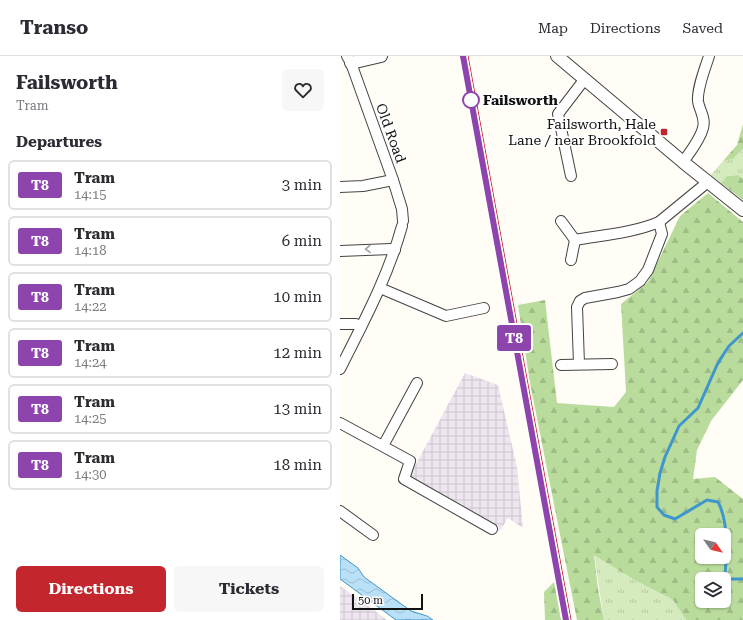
<!DOCTYPE html>
<style>
body{margin:0;font-family:"Roboto Serif",serif;background:#f7f7f7;color:#2b2b33;height:100vh;display:flex;flex-direction:column;font-size:15px;white-space:nowrap}
*{box-sizing:border-box;margin:0}
p{font-size:13px;color:#7c7c81}
.icon{flex:none;width:22px;height:22px;fill:none;stroke:currentColor;stroke-width:2;stroke-linecap:round;stroke-linejoin:round}
.map{position:relative;flex:1;overflow:hidden}
.drawer{display:flex;flex-direction:column;background:#fff;width:340px}
.drawer>*{flex:none}
.badge{padding:0 8px;border-radius:3px;font-size:14px;line-height:26px}
.needle{width:26px;rotate:124deg}
.tools{position:absolute;left:355px;top:472px;display:grid;gap:8px}
.tools a{display:grid;place-items:center;width:36px;height:36px;border-radius:6px;background:#fff;box-shadow:0 1px 3px #0004;font-size:20px}
.scale{position:absolute;left:12px;bottom:10px;width:71px;box-sizing:border-box;padding-left:4px;border:2px solid #111;border-top:0;font-size:11px;line-height:14px;white-space:nowrap;color:#111;-webkit-text-stroke:3px #fff;paint-order:stroke}
.map>.badge{position:absolute;translate:-50% -50%;box-shadow:0 0 0 2px #fff}
h2{padding:0 16px;font-size:15px;line-height:36px}
.round{display:grid;place-items:center;flex:none;width:42px;height:42px;border-radius:6px;background:#f7f7f7}
.headline{display:flex;align-items:center;justify-content:space-between;height:68px;padding:0 16px}
h1{font-size:19px;font-weight:700;line-height:30px}
.primary-button{display:flex;gap:8px;margin-top:auto;padding:8px 16px}
.primary-button a{flex:1;height:46px;border-radius:6px;background:#c4262e;color:#fff;font-size:16px;font-weight:700;line-height:46px;text-align:center}
.primary-button a+a{background:#f7f7f7;color:#2b2b33}
ul{padding:0;list-style:none}
li{display:flex;align-items:center;gap:12px;height:50px;margin:0 8px 6px;padding:0 8px;border:2px solid #e1e1e2;border-radius:6px}
li div{flex:1}
li b{display:block;font-size:15px}
li em{font-style:normal}
li .badge{min-width:44px;font-weight:700;text-align:center}
header{display:flex;align-items:center;gap:24px;box-sizing:border-box;height:56px;padding:0 20px;background:#fff;border-bottom:1px solid #e1e1e2}
header strong{font-size:19px}
nav{display:flex;gap:22px;margin-inline-start:auto;font-size:14px}
main{display:flex;flex:1;min-height:0}
.map>svg:first-child{display:block}
</style>
<header>
<strong>Transo</strong>
<nav><a>Map</a><a>Directions</a><a>Saved</a></nav>
</header>
<main>
<section class="drawer">
<div class="headline"><div><h1>Failsworth</h1><p>Tram</p></div><a class="round"><svg class="icon" aria-label="heart" viewBox="0 0 24 24"><path d="M12 20l-8-8c-3-5 5-10 8-4 3-6 11-1 8 4z"/></svg></a></div>
<h2>Departures</h2>
<ul>
<li><span class="badge" style="background:#8e44ad;color:#fff">T8</span><div><b>Tram</b><p>14:15</p></div><em>3 min</em></li>
<li><span class="badge" style="background:#8e44ad;color:#fff">T8</span><div><b>Tram</b><p>14:18</p></div><em>6 min</em></li>
<li><span class="badge" style="background:#8e44ad;color:#fff">T8</span><div><b>Tram</b><p>14:22</p></div><em>10 min</em></li>
<li><span class="badge" style="background:#8e44ad;color:#fff">T8</span><div><b>Tram</b><p>14:24</p></div><em>12 min</em></li>
<li><span class="badge" style="background:#8e44ad;color:#fff">T8</span><div><b>Tram</b><p>14:25</p></div><em>13 min</em></li>
<li><span class="badge" style="background:#8e44ad;color:#fff">T8</span><div><b>Tram</b><p>14:30</p></div><em>18 min</em></li>
</ul>
<div class="primary-button"><a>Directions</a><a>Tickets</a></div>
</section>
<div class="map">
<svg width="403" height="564" viewBox="0 0 403 564">
<defs>
<pattern id="industrial-grid" width="8" height="8" patternUnits="userSpaceOnUse"><rect width="8" height="8" fill="#eee6ef"/><path d="M0 4h8M4 0v8" fill="none" stroke="#cbc4cc"/></pattern>
<pattern id="grass-tufts" width="24" height="20" patternUnits="userSpaceOnUse"><rect width="24" height="20" fill="#d5ebbd"/><path d="M3 7l-1-3M5 7V3M7 7l1-3M15 17l-1-3M17 17v-4M19 17l1-3" fill="none" stroke="#b6c8a1"/></pattern>
<pattern id="forest-firs" width="22" height="20" patternUnits="userSpaceOnUse"><rect width="22" height="20" fill="#b9dc9c"/><path d="M5 1l3.5 6h-7zM16 11l3.5 6h-7z" fill="#9ebc85"/></pattern>
<pattern id="water-waves" width="16" height="10" patternUnits="userSpaceOnUse"><rect width="16" height="10" fill="#b9e0f7"/><path d="M0 5q4-4 8 0t8 0" fill="none" stroke="#9ebfd3"/></pattern>
</defs>
<rect width="100%" height="100%" fill="#fffdf5"/>
<g fill="url(#industrial-grid)">
<polygon points="125,317 158,329 177,411 183,472 168,462 160,475 68,423"/>
<polygon points="0,530 34,554 47,564 0,564"/>
</g>
<g fill="url(#grass-tufts)">
<polygon points="403,93 403,123 398,119 387,120 381,127 371,119 383,105 393,103"/>
<polygon points="254,498 300,527 333,544 346,564 264,564"/>
</g>
<g fill="url(#forest-firs)" fill-rule="evenodd">
<polygon points="403,68 403,93 393,103 383,105 397,89"/>
<polygon points="398,119 403,123 403,144 381,127 387,120"/>
<path d="M368,137L403,166V324L371,365L357,394L353,423L375,421L403,443V564H346L333,544L300,527L254,499L258,533L264,564H237L190,327L178,249L205,244L217,347L274,351L286,336L281,248L308,226L340,160ZM362,479H384V501H362ZM362,523H384V545H362Z"/>
<polygon points="214,526 221,564 205,564 204,536"/>
</g>
<polygon fill="url(#water-waves)" stroke="#3f96cf" points="0,499 18,512 24,521 71,555 87,560 93,564 56,564 0,523"/>
<g fill="none" stroke-linecap="round" stroke-linejoin="round">
<path stroke="#3f96cf" stroke-width="3" d="M403,277L389,290L383,299L377,309L358,352L339,370L325,401L320,417L317,435V451L324,459L335,463L367,444L378,446C388,464 387,498 385,519L390,523H403"/>
<defs>
<g id="minor">
<polyline points="7,0 11,7 53,124 62,153 63,165"/>
<path d="M343,106C350,96 360,84 363,72C366,61 359,54 358,45C357,32 365,13 369,0"/>
<polyline points="231,120 218,58 244,24"/>
<polyline points="0,131 23,130 53,124"/>
<polyline points="221,165 235,184 231,204"/>
<path d="M235,184C263,179 293,177 319,166L363,130L367,124"/>
<polyline points="0,195 51,193 55,194"/>
<polyline points="40,232 106,260 144,252"/>
<polyline points="0,268 16,268 21,271"/>
<polyline points="239,308 237,251 240,245 245,242 278,236 289,233 300,225 308,214 322,178 319,166"/>
<polyline points="221,309 272,308"/>
<path d="M0,313C23,267 48,221 62,170"/>
<polyline points="0,367 70,405 64,423 152,473"/>
<polyline points="43,390 77,327"/>
<polyline points="0,455 33,479"/>
</g>
<g id="tertiary">
<polyline points="217,0 343,106 403,154"/>
<polyline points="11,7 41,0"/>
</g>
</defs>
<use href="#minor" stroke="#444" stroke-width="12"/>
<use href="#tertiary" stroke="#444" stroke-width="14"/>
<use href="#minor" stroke="#fff" stroke-width="10"/>
<use href="#tertiary" stroke="#fff" stroke-width="12"/>
<polyline stroke="#c4262e" stroke-width="1" points="128,0 231,564"/>
</g>
<defs><path id="oneway-chevron" d="M-2-3.5L2.5 0L-2 3.5" fill="none" stroke-width="1.6" stroke-linecap="round" stroke-linejoin="round"/></defs>
<use stroke="#a0a0a0" href="#oneway-chevron" transform="translate(28 193) rotate(178)"/>
<g fill="none" stroke-linecap="round" stroke-linejoin="round">
<defs>
<polyline id="line" points="123,0 226,564"/>
</defs>
<use href="#line" stroke="#fff" stroke-width="9"/>
<use href="#line" stroke="#8e44ad" stroke-width="6"/>
</g>
<circle fill="#fff" stroke="#8e44ad" stroke-width="2" cx="131" cy="44" r="8"/>
<rect fill="#c4262e" stroke="#fff" stroke-width="1.5" x="320" y="72" width="8" height="8" rx="2"/>
<g text-anchor="middle" dominant-baseline="central" stroke-width="4" stroke-linejoin="round" paint-order="stroke">
<g font-size="14" font-weight="bold" fill="#111" stroke="#fff" text-anchor="start">
<text x="143" y="44">Failsworth</text>
</g>
<g font-size="14" fill="#111" stroke="#fff" text-anchor="end">
<text x="316" y="68">Failsworth, Hale<tspan x="316" dy="16">Lane / near Brookfold</tspan></text>
</g>
<g font-size="14" fill="#111" stroke="#fff">
<text transform="translate(51 77) rotate(70)">Old Road</text>
</g>
</g>
</svg>
<div class="tools">
<a><svg class="needle" viewBox="-14 -14 28 28"><path d="M0-13l5 13h-10z" fill="#e53935"/><path d="M0 13l5-13h-10z" fill="#7c7c81"/></svg></a>
<a><svg class="icon" aria-label="layers" viewBox="0 0 24 24"><path d="M12 4l9 5-9 5-9-5zM3 14l9 5 9-5"/></svg></a>
</div>
<div class="scale">50 m</div>
<b class="badge" style="left:174px;top:282px;background:#8e44ad;color:#fff">T8</b>
</div>
</main>
